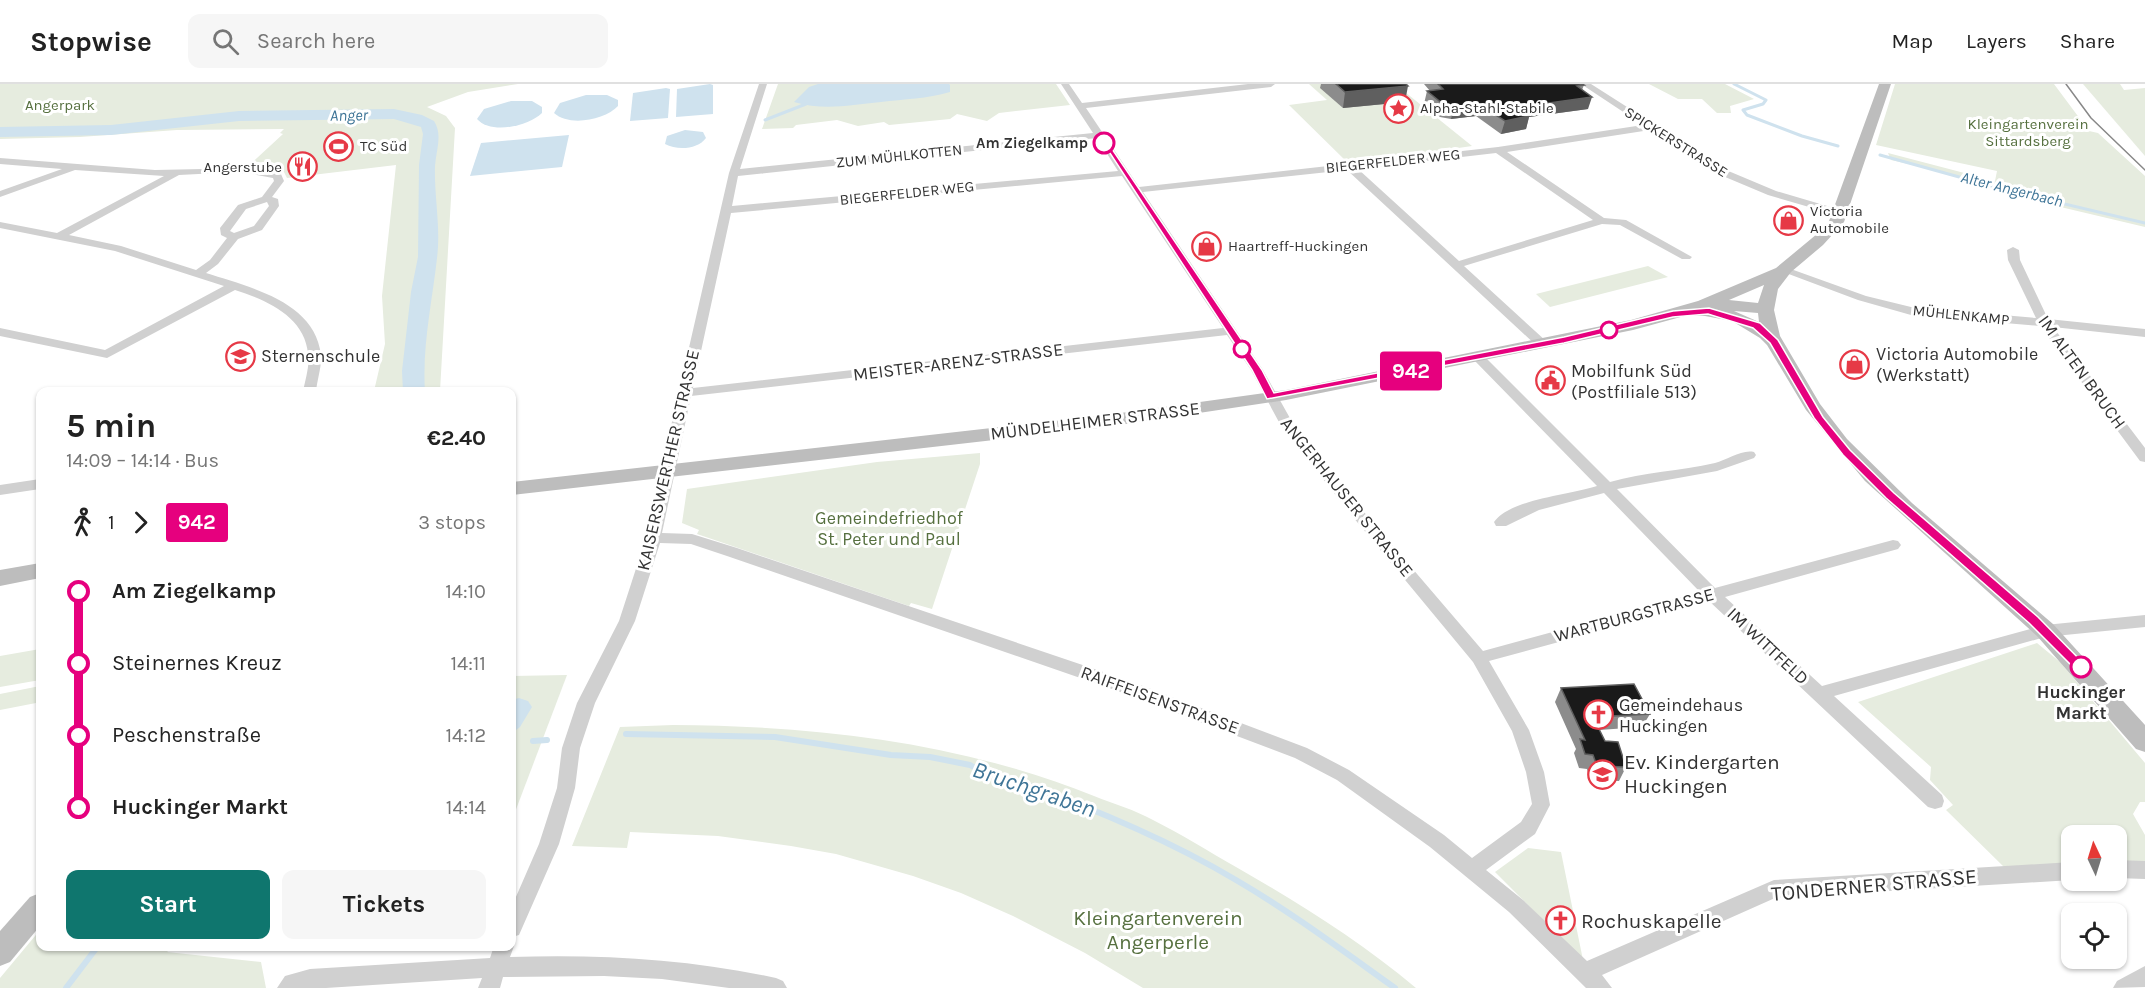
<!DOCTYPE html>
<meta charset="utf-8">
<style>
body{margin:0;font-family:Karla,sans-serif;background:#f6f6f6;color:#222;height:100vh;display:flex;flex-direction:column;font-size:22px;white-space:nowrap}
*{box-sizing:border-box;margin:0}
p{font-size:20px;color:#767676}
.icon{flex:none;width:33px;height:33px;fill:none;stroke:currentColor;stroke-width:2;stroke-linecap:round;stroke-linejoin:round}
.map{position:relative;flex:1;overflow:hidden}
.side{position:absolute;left:36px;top:303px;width:480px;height:564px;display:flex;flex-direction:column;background:#fff;border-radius:12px;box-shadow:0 2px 4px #0004}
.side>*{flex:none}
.badge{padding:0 12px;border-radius:4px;font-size:21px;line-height:39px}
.needle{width:39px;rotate:356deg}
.buttons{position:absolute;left:2061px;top:741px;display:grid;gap:12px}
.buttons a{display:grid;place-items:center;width:66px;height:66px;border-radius:12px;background:#fff;box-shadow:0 2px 4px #0004;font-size:30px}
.map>.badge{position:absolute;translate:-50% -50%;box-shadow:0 0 0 3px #fff}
.legs{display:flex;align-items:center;gap:9px;height:66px;padding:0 30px;font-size:20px}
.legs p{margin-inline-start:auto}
.head{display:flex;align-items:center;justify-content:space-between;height:102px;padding:0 30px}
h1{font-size:33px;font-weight:700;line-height:45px}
.primary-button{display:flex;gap:12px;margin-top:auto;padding:12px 30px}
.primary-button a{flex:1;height:69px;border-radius:12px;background:#0f766e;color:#fff;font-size:24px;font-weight:700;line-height:69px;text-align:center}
.primary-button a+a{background:#f6f6f6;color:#222}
ul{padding:0 30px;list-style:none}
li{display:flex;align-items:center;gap:21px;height:72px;font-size:22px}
li i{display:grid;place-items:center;width:9px;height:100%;margin:0 8px;background:currentColor}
li i::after{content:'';width:15px;height:15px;margin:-8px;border:4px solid;border-radius:50%;background:#fff}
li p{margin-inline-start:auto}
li:first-child i{background:linear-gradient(#0000 50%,currentColor 0)}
li:last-child i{background:linear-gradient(currentColor 50%,#0000 0)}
header{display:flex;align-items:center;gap:36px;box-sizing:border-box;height:84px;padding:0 30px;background:#fff;border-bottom:2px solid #e0e0e0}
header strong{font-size:28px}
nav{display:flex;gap:33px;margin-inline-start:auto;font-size:21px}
.search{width:420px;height:54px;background:#f6f6f6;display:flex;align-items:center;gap:15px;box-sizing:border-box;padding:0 21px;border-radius:12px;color:#767676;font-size:22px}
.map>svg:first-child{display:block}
</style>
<header>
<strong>Stopwise</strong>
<div class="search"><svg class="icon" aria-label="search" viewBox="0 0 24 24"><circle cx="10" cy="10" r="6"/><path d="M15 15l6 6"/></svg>Search here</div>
<nav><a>Map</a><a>Layers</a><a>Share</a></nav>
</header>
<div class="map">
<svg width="2145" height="904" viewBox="0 0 2145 904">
<rect width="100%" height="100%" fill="#fff"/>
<g fill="#e6ecdf">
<polygon points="0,0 518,0 468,8 427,23 446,32 455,44 440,307 374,307 385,260 382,212 396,81 287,94 284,88 272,84 246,84 283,50 280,49 284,45 177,46 80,53 0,55"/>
<polygon points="778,0 1056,0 1070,21 999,29 987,37 957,30 950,35 889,41 884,38 858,42 837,36 796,41 793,44 762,45"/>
<polygon points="1309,0 1395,0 1472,62 1349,80 1289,21 1327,16"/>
<polygon points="1649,0 1725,0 1754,15 1730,22 1731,29 1717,29 1702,15 1678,15"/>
<polygon points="1895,0 2054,0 2089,47 2098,49 2145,92 2145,143 2031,116 1948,89 1891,76 1888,69 1995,97 1997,87 1876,61"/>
<polygon points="2083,0 2120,0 2124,6 2145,4 2145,72"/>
<polygon points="1648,182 1668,193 1550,223 1536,210"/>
<polygon points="980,369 980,380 932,525 911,519 909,522 697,450 699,446 682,439 687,405 877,378"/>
<polygon points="2037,559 2060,578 2145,679 2145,718 2140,718 2133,730 2145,751 2145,779 2117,779 2116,752 2072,752 2071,782 2004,783 1946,726 1953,721 1930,696 1931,683 1858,618"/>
<polygon points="40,565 40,596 0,603 0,572"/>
<polygon points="567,591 512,736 512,592"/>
<polygon points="40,602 36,619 0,626 0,610"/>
<path d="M673,641C817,642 960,658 1094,712C1114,720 1135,726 1153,736C1181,750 1208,767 1236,783C1299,819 1360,857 1416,904H1143L1085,869L1013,832L961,809L913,792L836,770L791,762L718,752L630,748L627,764L572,762L620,643Z"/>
<polygon points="1528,764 1561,768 1583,876 1495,788"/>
<polygon points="40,846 40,862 172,863 167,868 261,878 266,904 0,904 0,894"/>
</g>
<g fill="#cfe2ee">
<polygon points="710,0 713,1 713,30 676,33 677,5"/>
<path d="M818,0H949L950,1V8C927,15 904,15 881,18C850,21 824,27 794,18L809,3Z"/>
<polygon points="666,4 670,5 668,34 630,37 633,9"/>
<path d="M586,11H607L618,16V22C605,36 569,43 554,29L560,19Z"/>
<path d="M511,17H532L542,23V29C529,42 491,51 477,35L484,25Z"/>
<path d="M685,46L703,48L706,54C698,65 678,67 665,60L667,52Z"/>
<polygon points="569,51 562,83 470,92 481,59"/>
<polygon points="519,614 528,617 532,623 520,643 512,649 512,616"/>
</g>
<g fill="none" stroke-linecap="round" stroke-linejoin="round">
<g stroke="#cfe2ee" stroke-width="3">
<polyline points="1734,0 1766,16 1763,20 1743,26 1747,31 1802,52 1838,62"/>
<polyline points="765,36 806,20"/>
<polyline points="1880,71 2006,106 2145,139"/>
</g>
<g stroke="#cfe2ee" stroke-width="6">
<path d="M626,650L775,653L891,671L930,673L970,681L988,691L1002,692C1083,720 1162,752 1236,796C1291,828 1343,867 1395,904"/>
<polyline points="533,657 547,656"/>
<polyline points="66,904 98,862"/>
</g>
<path fill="#cfe2ee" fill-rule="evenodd" d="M394,25L422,31L434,37C443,51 436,66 435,82C434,112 441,144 437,174C432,219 422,262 425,308H403L402,287L411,208L418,173L419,81L423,50L421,43L394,35L239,37L111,51L0,53V43L111,41L239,27Z"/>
<g fill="#d0d0d0" fill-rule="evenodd">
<path d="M759,0H767L740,85L1093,49L1061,0H1069L1082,19L1248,0H1275L1271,3L1086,24L1139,103L1498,63L1643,41L1581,0H1591L1726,86L1776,107L1844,127L1845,129L1840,132L1768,111L1718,90L1650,46L1507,68L1604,134L1626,136L1692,173L1690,175H1682L1620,141L1602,140L1464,182L1546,257V263H1538L1347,86L1143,108L1263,286L1291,336L1358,421L1483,567L1700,508L1604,409L1539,426L1506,442H1496L1494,438C1510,415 1570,411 1597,402L1474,276V270H1482L1610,398C1644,388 1680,387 1715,379C1727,376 1742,365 1754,368L1756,371L1754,374L1717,387L1617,405L1715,504L1893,456L1898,457L1901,461L1898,465L1725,513L1822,602L2045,541L2145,531V543L2045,553L1834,612L1942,711L1944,717L1942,723L1935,725L1928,723L1709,517L1489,577L1529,646L1544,688L1550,721L1535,750L1486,786L1523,816L1587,877L1774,796L2072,778V796L1775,814L1602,891L1612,904H1586L1509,828L1430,763L1337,696L1295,674L1115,606L727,472L691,460L660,459L635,537L595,619L580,664L575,704L559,760L519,851L512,853V822L539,760L557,704L562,664L577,619L619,537L644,460L729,89ZM1097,54L1118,87L732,122L738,92ZM1496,69L1593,136L1459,177L1358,85ZM1122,92L1223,244L693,304L731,129ZM1227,251L1251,286L1280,340L1348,427L1473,578L1512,647L1526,688L1532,720L1521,738L1472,774L1444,751L1349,686L1307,664L1127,596L737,464L692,450L662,449L691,312Z"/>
<path d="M0,74L155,86L252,84L281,90L284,97L272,113L278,115L279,122L262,146L238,155L218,180L206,189C249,203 315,217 321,271C322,282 317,296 316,308H303C305,296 310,282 308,270C305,233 267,216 235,206L107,274L0,252V244L105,266L224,202L115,167L0,144V138L57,149L164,92L75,86L0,113V107L62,85L0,80ZM218,89L252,90L273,94L274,97L262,113L238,121L220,144L221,151L227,154L210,176L196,186L121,162L69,151L179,91ZM267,118L269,122L254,142L234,149L230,147L246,125Z"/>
<polygon points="2013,163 2019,166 2020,176 2048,235 2145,245 2145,253 2053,243 2145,364 2145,378 2140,377 2040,242 1911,231 1858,216 1778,186 1780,184 1788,184 1866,212 1911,223 2036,234 2008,176 2007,166"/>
<polygon points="40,395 40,405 0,411 0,401"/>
<polygon points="2116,776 2145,777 2145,795 2116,794"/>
<path d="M512,856L514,862L510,873C601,870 688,875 776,894L783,897L787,904H729L662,895L604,892L503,893L500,904H478L482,894L326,904H277L285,892L310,885L490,874L494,862H512Z"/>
<polygon points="2145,882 2145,903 2113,904 2117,897"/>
</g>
<g fill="#bdbdbd" fill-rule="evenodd">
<path d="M1879,0H1891L1844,138L1823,161L1791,188L1778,205L1774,226L1780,252L1820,320L1847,355L1912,419L2053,540L2145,641V668L2136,665L2037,552L1865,397L1806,326L1767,261L1760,254L1732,237L1705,232L1688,231L1633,246L1286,316L1099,344L512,411V398L1099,332L1286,306L1631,236L1698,217L1776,184L1823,145L1829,137ZM1764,201L1758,219L1729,216ZM1734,227L1758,229L1759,238Z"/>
<polygon points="40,479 40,494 0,502 0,486"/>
<polygon points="40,809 40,842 10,878 0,882 0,847 30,813"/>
</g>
<polyline stroke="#888" stroke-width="1.5" points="2066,0 2091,34 2145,86"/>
</g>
<g fill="#8c8c8c">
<polygon points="1321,0 1406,0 1405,18 1343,24 1320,4"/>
<polygon points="1424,0 1582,0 1584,1 1582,6 1588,25 1529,33 1526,45 1501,50 1476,32 1451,35 1440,33 1424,20 1427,7 1430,7"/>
<polygon points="1561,604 1650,630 1642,643 1599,646 1605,657 1626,683 1619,697 1590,696 1587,685 1579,684 1574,669 1576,665 1555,618"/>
</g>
<g fill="#5f5f5f">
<polygon points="1408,2 1405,18 1343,24 1345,8"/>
<polygon points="1592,13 1588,25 1529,33 1526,45 1501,50 1505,37 1520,23"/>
<polygon points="1479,20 1476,32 1451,35 1454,23"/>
</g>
<g fill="#1a1a1a" stroke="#5f5f5f" stroke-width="1.5">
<polygon points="1336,0 1406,0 1408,2 1345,8"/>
<polygon points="1438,0 1582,0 1584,1 1577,2 1592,13 1520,23 1529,32 1505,37 1479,20 1454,23 1443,20 1427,7 1443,5"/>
<polygon points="1634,600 1650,630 1593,633 1605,657 1618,658 1626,683 1597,682 1593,671 1585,670 1580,655 1585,656 1561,604"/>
</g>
<polygon fill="#e6007e" stroke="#fff" stroke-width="1.5" points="1102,57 1108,59 1262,286 1274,309 1564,253 1673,227 1709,224 1760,239 1778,256 1823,333 1850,366 1894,409 2038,533 2087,583 2081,588 2076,586 2029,539 1886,414 1843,371 1814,334 1770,259 1753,244 1708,230 1673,233 1564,259 1267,315 1252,286"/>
<defs>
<symbol id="sight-ring" viewBox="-11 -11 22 22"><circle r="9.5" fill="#fff" stroke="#e63946" stroke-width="1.5"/><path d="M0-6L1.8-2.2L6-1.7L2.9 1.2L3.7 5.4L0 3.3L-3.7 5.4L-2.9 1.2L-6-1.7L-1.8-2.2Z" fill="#e63946"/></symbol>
<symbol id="stadium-ring" viewBox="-11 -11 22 22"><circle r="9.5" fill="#fff" stroke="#e63946" stroke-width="1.5"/><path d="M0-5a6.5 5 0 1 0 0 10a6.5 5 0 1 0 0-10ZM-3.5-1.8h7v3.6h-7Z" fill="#e63946"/></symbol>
<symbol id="restaurant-ring" viewBox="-11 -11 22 22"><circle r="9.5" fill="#fff" stroke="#e63946" stroke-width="1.5"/><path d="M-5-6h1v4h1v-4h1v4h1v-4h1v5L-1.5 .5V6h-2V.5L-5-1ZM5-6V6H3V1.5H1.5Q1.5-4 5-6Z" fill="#e63946"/></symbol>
<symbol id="shop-ring" viewBox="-11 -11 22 22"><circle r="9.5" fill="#fff" stroke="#e63946" stroke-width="1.5"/><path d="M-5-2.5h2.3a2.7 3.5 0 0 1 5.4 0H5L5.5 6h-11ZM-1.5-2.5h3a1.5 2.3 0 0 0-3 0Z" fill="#e63946"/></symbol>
<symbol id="school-ring" viewBox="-11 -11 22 22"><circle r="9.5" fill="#fff" stroke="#e63946" stroke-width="1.5"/><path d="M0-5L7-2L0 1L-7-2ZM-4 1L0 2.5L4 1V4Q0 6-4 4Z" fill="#e63946"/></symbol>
<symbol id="civic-ring" viewBox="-11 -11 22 22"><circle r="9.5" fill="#fff" stroke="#e63946" stroke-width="1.5"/><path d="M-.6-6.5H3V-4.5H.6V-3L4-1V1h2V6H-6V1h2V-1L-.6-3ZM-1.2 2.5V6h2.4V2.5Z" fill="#e63946"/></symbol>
<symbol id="church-ring" viewBox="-11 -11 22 22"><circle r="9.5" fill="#fff" stroke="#e63946" stroke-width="1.5"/><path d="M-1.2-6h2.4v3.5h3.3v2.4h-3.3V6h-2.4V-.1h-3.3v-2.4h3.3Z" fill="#e63946"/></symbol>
</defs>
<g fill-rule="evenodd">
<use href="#sight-ring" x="1382" y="8" width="33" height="33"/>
<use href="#stadium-ring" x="322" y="46" width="33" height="33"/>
<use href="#restaurant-ring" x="286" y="66" width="33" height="33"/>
<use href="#shop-ring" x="1772" y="120" width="33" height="33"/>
<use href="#shop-ring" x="1190" y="146" width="33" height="33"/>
<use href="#school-ring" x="224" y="256" width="33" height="33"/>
<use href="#shop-ring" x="1838" y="264" width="33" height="33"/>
<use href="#civic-ring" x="1534" y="280" width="33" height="33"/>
<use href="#church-ring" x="1582" y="614" width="33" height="33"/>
<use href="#school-ring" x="1586" y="674" width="33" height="33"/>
<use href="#church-ring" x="1544" y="820" width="33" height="33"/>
</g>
<g fill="#fff" stroke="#e6007e" stroke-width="3">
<circle cx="1104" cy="59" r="10"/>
<circle cx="1609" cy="246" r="8"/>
<circle cx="1242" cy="265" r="8"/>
<circle cx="2081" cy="583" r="10"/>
</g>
<g text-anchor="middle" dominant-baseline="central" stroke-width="6" stroke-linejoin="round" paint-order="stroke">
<g font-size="15" fill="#56703f" stroke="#fff">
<text x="60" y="21">Angerpark</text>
<text x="2028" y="40">Kleingartenverein<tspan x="2028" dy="17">Sittardsberg</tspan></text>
</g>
<g font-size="15" fill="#333" stroke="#fff" text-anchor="start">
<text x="1420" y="24">Alpha-Stahl-Stabile</text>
<text x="360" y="62">TC Süd</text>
<text x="282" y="83" text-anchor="end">Angerstube</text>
<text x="1810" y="127">Victoria<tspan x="1810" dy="17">Automobile</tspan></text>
<text x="1228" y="162">Haartreff-Huckingen</text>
</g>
<g font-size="15" fill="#333" stroke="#fff">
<text transform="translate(1676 58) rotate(32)">SPICKERSTRASSE</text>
<text transform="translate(899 72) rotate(-6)">ZUM MÜHLKOTTEN</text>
<text transform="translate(1393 77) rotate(-6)">BIEGERFELDER WEG</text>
<text transform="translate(907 109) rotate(-6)">BIEGERFELDER WEG</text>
<text transform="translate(1961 231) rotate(6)">MÜHLENKAMP</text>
</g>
<g font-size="15" font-weight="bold" fill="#333" stroke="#fff" text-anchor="end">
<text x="1088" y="59">Am Ziegelkamp</text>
</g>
<g font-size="16" font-style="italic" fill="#3f7597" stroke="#fff">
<text transform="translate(349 31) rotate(-1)">Anger</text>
<text transform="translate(2012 105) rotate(14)">Alter Angerbach</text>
</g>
<g font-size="18" fill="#333" stroke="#fff" text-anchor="start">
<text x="1876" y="270">Victoria Automobile<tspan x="1876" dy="21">(Werkstatt)</tspan></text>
<text x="261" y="272">Sternenschule</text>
<text x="1571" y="287">Mobilfunk Süd<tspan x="1571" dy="21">(Postfiliale 513)</tspan></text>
<text x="1619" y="621">Gemeindehaus<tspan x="1619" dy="21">Huckingen</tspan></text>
</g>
<g font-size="18" fill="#333" stroke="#fff">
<text transform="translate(958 278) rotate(-7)">MEISTER-ARENZ-STRASSE</text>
<text transform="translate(2082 288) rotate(54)">IM ALTEN BRUCH</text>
<text transform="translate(1095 337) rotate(-7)">MÜNDELHEIMER STRASSE</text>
<text transform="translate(668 376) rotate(-77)">KAISERSWERTHER STRASSE</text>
<text transform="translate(1347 413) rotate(51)">ANGERHAUSER STRASSE</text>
<text transform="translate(1634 531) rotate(-15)">WARTBURGSTRASSE</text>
<text transform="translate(1768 562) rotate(43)">IM WITTFELD</text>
<text transform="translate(1160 616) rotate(20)">RAIFFEISENSTRASSE</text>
</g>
<g font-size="18" fill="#56703f" stroke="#fff">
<text x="889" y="434">Gemeindefriedhof<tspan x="889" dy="21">St. Peter und Paul</tspan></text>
</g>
<g font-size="18" font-weight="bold" fill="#333" stroke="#fff">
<text x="2081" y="608">Huckinger<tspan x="2081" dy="21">Markt</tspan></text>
</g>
<g font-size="21" fill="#333" stroke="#fff" text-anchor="start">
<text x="1624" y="678">Ev. Kindergarten<tspan x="1624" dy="24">Huckingen</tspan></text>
<text x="1581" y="837">Rochuskapelle</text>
</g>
<g font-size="21" fill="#333" stroke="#fff">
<text transform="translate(1874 801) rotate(-5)">TONDERNER STRASSE</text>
</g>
<g font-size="21" fill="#56703f" stroke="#fff">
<text x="1158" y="834">Kleingartenverein<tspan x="1158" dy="24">Angerperle</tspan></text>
</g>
<g font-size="24" font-style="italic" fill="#3f7597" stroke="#fff">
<text transform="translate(1034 705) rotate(19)">Bruchgraben</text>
</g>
</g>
</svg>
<div class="buttons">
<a><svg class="needle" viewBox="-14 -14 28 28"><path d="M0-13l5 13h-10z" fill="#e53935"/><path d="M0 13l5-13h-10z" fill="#767676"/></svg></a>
<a><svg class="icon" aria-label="locate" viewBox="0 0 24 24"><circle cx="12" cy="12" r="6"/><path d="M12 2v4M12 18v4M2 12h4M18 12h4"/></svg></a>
</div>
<b class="badge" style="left:1411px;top:287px;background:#e6007e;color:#fff">942</b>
<section class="side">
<div class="head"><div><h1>5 min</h1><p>14:09 – 14:14 · Bus</p></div><b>€2.40</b></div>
<div class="legs"><svg class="icon" aria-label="walk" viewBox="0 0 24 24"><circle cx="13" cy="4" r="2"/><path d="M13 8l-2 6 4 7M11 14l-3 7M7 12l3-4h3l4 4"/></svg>1<svg class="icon" aria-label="forward" viewBox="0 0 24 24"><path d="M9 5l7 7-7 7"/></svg><b class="badge" style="background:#e6007e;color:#fff">942</b><p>3 stops</p></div>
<ul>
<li><i style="color:#e6007e"></i><b>Am Ziegelkamp</b><p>14:10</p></li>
<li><i style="color:#e6007e"></i><span>Steinernes Kreuz</span><p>14:11</p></li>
<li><i style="color:#e6007e"></i><span>Peschenstraße</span><p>14:12</p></li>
<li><i style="color:#e6007e"></i><b>Huckinger Markt</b><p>14:14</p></li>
</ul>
<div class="primary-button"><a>Start</a><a>Tickets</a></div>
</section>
</div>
